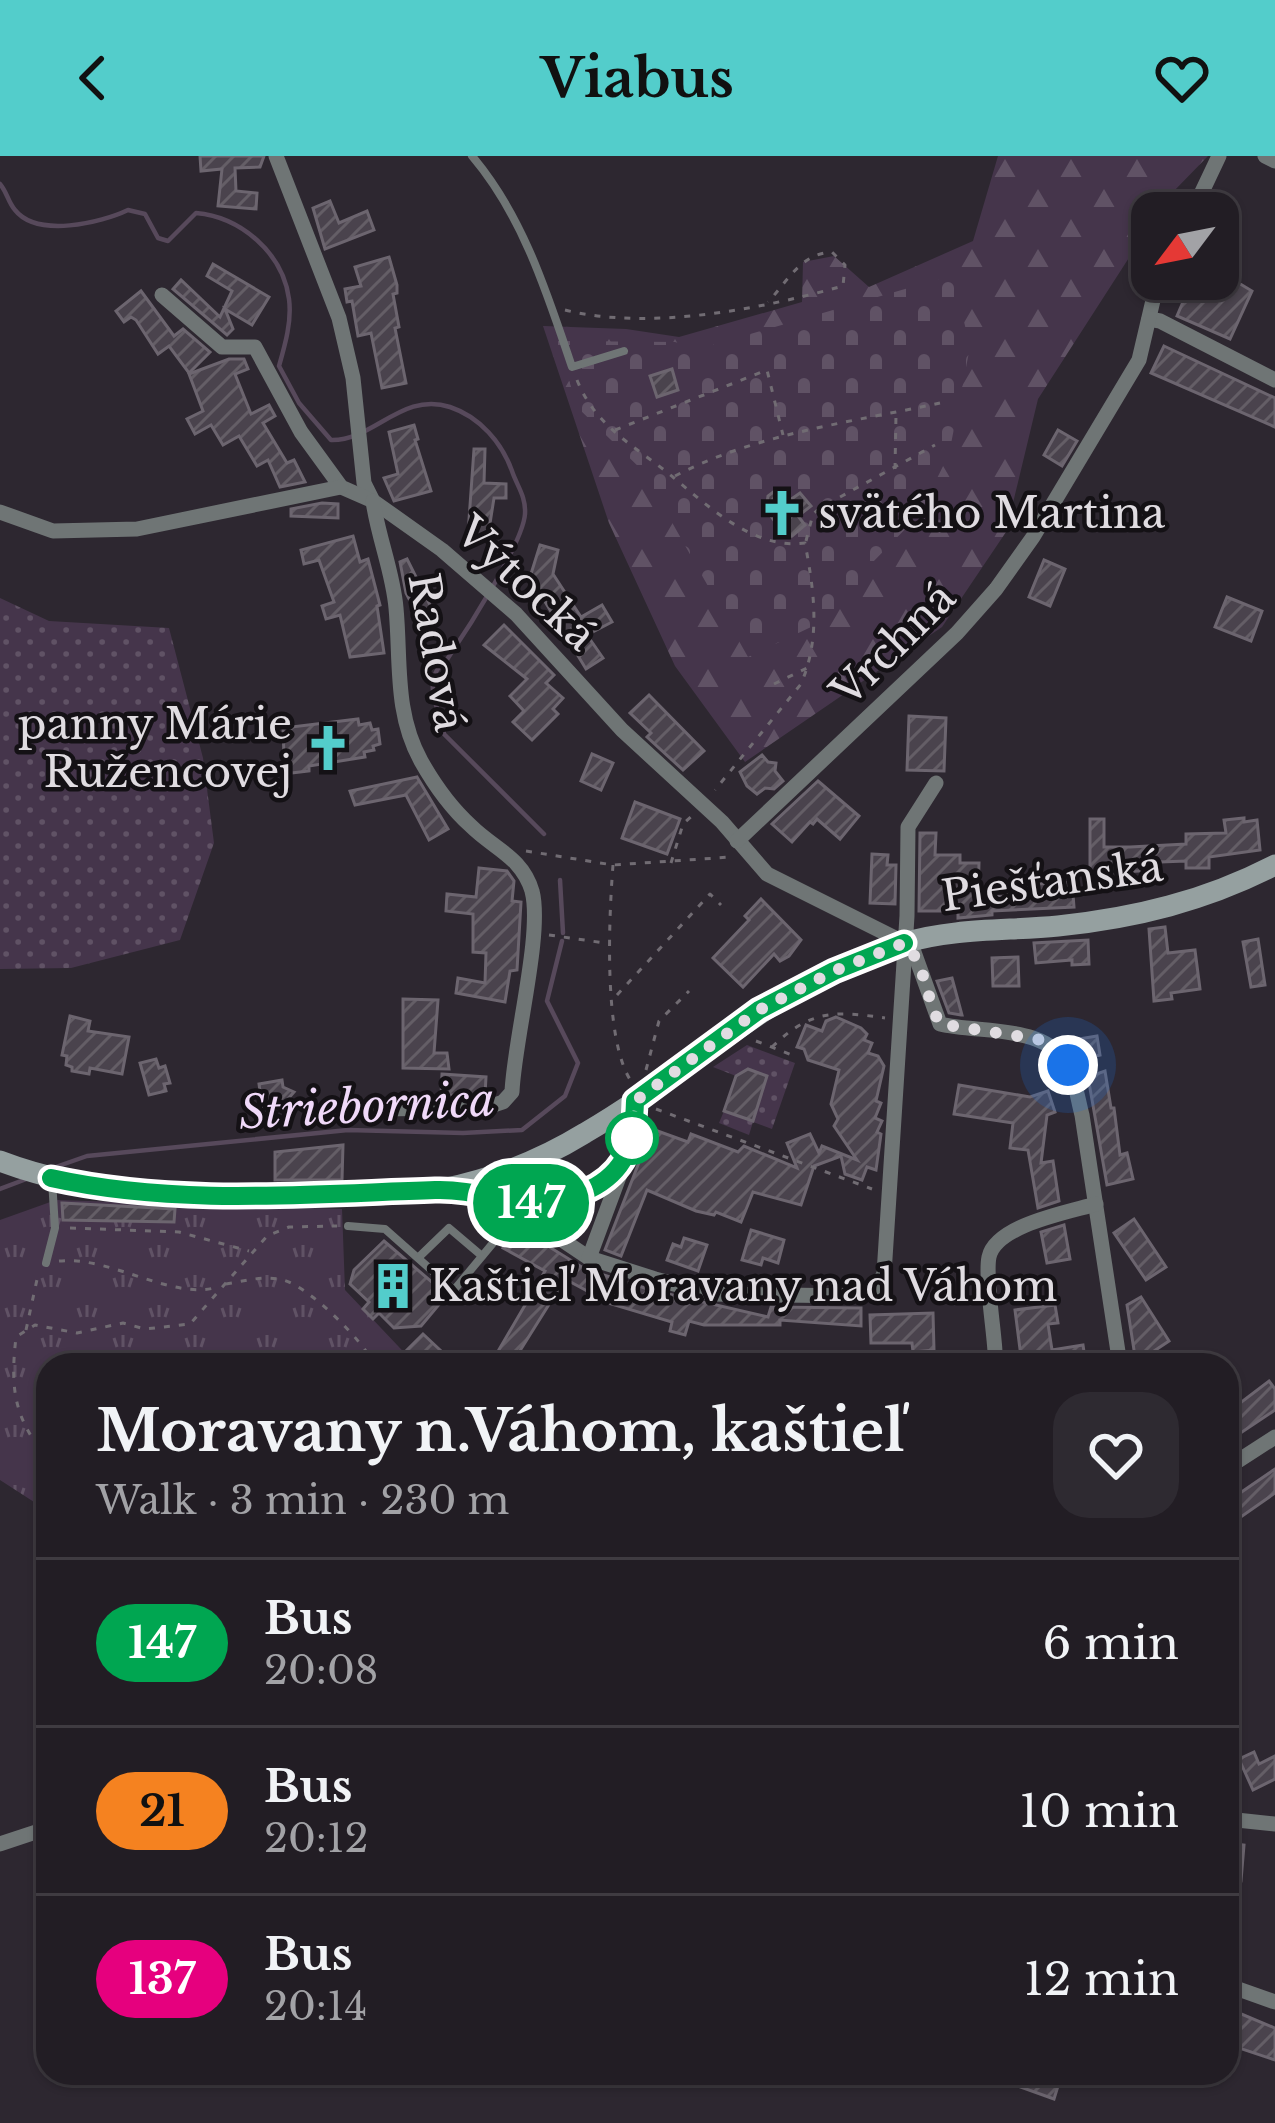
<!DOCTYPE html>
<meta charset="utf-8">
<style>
body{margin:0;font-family:"Libre Baskerville",serif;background:#2e2a31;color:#f1f3f6;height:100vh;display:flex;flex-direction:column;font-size:45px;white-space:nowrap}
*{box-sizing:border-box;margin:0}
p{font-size:39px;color:#a2a2a6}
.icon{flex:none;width:66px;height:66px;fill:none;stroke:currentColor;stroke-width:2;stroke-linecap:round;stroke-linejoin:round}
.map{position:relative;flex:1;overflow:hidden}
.details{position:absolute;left:36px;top:1197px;width:1203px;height:732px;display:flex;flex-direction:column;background:#221d24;border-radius:36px;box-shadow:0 3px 9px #0004,0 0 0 3px #3f3b41}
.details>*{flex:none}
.badge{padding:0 24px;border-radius:39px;font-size:42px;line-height:78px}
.needle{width:78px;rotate:238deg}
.buttons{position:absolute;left:1131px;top:36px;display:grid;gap:24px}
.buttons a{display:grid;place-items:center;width:108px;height:108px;border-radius:24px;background:#221d24;box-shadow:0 3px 9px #0004,0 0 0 3px #3f3b41;font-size:60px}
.you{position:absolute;width:60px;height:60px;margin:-30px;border:9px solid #fff;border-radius:50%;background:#1a73e8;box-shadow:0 0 0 18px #1a73e833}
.map>.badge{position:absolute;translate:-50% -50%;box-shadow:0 0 0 6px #fff}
.round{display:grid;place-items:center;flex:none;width:126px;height:126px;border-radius:36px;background:#2e2a31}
.headline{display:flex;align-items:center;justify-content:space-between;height:204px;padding:0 60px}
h1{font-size:57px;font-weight:700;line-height:90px}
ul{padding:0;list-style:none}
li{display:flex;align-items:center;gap:36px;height:168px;padding:0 60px;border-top:3px solid #3f3b41}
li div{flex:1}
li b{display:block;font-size:45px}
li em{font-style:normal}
li .badge{min-width:132px;font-weight:700;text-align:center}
header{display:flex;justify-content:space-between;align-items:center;height:156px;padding:0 60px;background:#53cdcb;color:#111;font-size:54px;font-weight:700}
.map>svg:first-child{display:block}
</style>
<header><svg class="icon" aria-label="back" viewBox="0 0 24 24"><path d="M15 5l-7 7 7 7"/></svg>Viabus<svg class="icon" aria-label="heart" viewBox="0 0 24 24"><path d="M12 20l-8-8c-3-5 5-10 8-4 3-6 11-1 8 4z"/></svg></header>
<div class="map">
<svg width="1275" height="1967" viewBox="0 0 1275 1967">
<defs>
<pattern id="grass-dots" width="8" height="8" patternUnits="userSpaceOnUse" patternTransform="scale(3)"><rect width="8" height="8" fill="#45354b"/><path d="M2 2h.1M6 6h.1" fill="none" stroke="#605265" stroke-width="1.8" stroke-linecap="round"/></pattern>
<pattern id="forest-firs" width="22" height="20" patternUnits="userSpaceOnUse" patternTransform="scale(3)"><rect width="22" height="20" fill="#45354b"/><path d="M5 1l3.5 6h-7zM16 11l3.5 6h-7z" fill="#605265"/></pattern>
<pattern id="cemetery-stones" width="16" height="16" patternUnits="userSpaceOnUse" patternTransform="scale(3)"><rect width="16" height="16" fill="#45354b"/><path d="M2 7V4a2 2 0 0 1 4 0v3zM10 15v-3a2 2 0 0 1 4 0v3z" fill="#605265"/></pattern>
<pattern id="park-tufts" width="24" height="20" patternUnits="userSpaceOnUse" patternTransform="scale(3)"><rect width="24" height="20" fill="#45354b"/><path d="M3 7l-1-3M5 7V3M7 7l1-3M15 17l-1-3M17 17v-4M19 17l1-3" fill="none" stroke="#605265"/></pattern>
<pattern id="building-hatch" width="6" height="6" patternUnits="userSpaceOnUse" patternTransform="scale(3)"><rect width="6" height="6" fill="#4a434d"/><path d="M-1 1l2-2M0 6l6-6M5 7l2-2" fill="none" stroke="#645e66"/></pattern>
</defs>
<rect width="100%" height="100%" fill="#2d2730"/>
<g fill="url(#grass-dots)">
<polygon points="0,442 49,465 169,472 203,602 214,687 180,784 71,812 0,813"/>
<polygon points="747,889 795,907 772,973 753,966 749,979 719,967 724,955 753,965 759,947 755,945 767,920 748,913 736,920 713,911"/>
</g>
<polygon fill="url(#forest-firs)" points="998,0 1208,0 1171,38 1158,57 1152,57 1152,66 1038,243 1006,376 942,471 745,606 675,510 609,367 543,170 626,173 679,181 802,146 803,106 834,100 869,131 973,85"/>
<polygon fill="url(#cemetery-stones)" points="953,119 970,191 949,298 919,359 869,410 866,427 828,463 748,501 643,315 578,252 556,185 675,186 699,193"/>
<polygon fill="url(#park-tufts)" points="56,1044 342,1053 345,1134 416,1209 48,1209 48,1355 0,1324 0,1064"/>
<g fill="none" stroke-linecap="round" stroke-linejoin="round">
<g stroke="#57495b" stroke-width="4.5">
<path d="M0,28C7,36 8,46 15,54C37,82 101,67 128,54L145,58L158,82L168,85L196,57C241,61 283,97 289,143C292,165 285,189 279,210L299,247L331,284C374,285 402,235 450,251C480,261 502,287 512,315C517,330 526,340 525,358C523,387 467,474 448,502C444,507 438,511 436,516C426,536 442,559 444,578L544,678"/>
<polyline points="560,724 563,777"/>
<polyline points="50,1013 87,1000 348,974 463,977 522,974 565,940 578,907 547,845 562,785"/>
<polyline points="0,1033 29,1022"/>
</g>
</g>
<g fill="url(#building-hatch)" stroke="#6c656f" stroke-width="3">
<polygon points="200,0 264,0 260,11 235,12 236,35 257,37 256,53 218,50 222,13 201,15"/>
<polygon points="330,45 339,67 367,55 374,74 325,93 313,52"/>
<polygon points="389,101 397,129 397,137 393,138 399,171 395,172 406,227 382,232 371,177 358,180 352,145 347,146 345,133 361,130 355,111"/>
<polygon points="213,108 269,141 252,169 225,153 233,173 227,179 173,133 181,124 220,161 232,135 207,120"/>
<polygon points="1232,123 1252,135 1230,183 1177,160 1189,132 1221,146"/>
<polygon points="141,135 174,180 183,173 210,196 189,217 169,190 158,198 136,164 131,161 124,166 116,155"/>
<polygon points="1164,190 1275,242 1275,271 1151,217"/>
<polygon points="229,203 244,203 248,213 235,218 251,258 269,249 275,260 263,267 287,307 294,304 305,326 280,331 268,304 257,310 239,280 223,289 211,269 195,278 187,263 203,255 189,218"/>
<polygon points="672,213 678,234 657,241 650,220"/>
<polygon points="414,269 418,283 415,284 431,335 394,345 384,322 398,318 389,276"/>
<polygon points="1058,274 1077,285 1062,310 1044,299"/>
<polygon points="474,293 485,293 484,327 506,328 506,342 494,342 488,380 468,378"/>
<polygon points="776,334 779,339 783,336 790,344 800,337 811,350 798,360 805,369 792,380 786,381 766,353 768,340"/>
<polygon points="322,347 338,348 338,362 291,360 291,353"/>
<polygon points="353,380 360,406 368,403 380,449 377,450 384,497 350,501 340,459 326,463 322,450 334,446 319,404 304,408 301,394"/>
<polygon points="540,389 558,394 553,418 581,461 602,449 612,466 587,479 603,502 586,513 530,421"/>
<polygon points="407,403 433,455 419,462 406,437 400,406"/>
<polygon points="1044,404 1065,413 1050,450 1029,441"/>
<polygon points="1227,441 1262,455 1251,485 1215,471"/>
<polygon points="504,469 554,519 546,527 563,542 553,553 558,558 532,584 513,566 524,555 510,540 527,523 484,489"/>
<polygon points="649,539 704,595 683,614 647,581 651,577 630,557"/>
<polygon points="909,560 946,562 944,615 907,614"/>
<polygon points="358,563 359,569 370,567 372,574 378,573 380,588 373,590 374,594 364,596 365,601 309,610 309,615 291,617 288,599 284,600 283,572"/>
<polygon points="592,598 613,607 601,634 581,625"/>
<polygon points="762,599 768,606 776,607 775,615 783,625 774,633 765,632 757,638 747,630 740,616"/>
<polygon points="417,621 448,673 429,684 406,639 355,649 350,635"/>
<polygon points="818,625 859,660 840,683 817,663 813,668 810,666 792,686 772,668"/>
<polygon points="635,646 680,663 667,698 622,682"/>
<polygon points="1244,662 1244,666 1257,664 1260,694 1209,701 1209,712 1186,712 1186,705 1160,706 1160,714 1118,716 1118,722 1090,722 1090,663 1104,663 1104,691 1130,691 1186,688 1186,678 1226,677 1224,664"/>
<polygon points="920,677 936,677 935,699 960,699 960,707 979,707 978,739 1005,741 1004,730 1072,726 1074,751 992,755 992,759 958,762 958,755 919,755"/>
<polygon points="872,698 888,699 887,709 896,709 895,748 870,747"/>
<polygon points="479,712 507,715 514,725 512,745 521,746 517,814 510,815 505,846 456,837 458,822 485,827 486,797 473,796 473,758 446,755 447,738 476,741"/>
<polygon points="761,743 801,784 789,800 780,805 774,798 743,831 713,802 749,764 745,760"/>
<polygon points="1165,771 1168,797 1195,794 1200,833 1171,837 1172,843 1154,845 1149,773"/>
<polygon points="1258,783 1265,829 1251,831 1243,786"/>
<polygon points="1088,784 1089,808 1072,809 1072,804 1036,807 1034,787"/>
<polygon points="1018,801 1019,830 993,830 992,802"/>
<polygon points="952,822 962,859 961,859 949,857 937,825"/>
<polygon points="403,843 438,844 434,897 447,897 449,913 403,912"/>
<polygon points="70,860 90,865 88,875 129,881 122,918 90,912 89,918 72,915 72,911 66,909 67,900 62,899"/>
<polygon points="836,861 861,872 867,878 864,884 872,887 868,897 878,900 884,910 876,945 881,947 875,962 882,965 877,976 881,978 876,1014 867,1011 862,1024 845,1018 841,1000 814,1010 801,1049 753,1036 741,1066 716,1056 714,1059 696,1055 647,1034 621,1100 605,1094 652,973 688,986 691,978 738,996 744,990 797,1012 787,987 810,978 819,997 822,990 857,1004 834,970 838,963 831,948 839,914 808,904 804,893 797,891 806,869 822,875 826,865"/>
<polygon points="1097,880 1100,899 1078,904 1073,884"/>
<polygon points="156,903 159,912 165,910 170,927 164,928 166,935 149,939 140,907"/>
<polygon points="748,913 767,920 753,965 724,955 736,920"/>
<polygon points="1105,915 1111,952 1114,952 1120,999 1127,997 1133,1023 1107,1029 1088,921"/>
<polygon points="442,918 486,921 485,939 441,939"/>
<polygon points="282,924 283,931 294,936 287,944 289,952 263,956 259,928"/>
<polygon points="959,929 1030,941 1048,935 1055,956 1047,959 1041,1007 1053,1005 1059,1045 1038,1052 1028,994 1010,992 1013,967 954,958"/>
<polygon points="343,989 342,1024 275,1024 275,996"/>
<polygon points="62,1047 175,1053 174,1066 63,1064"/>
<polygon points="1134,1063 1166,1111 1146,1124 1114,1077"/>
<polygon points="1064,1069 1070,1103 1047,1107 1041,1076"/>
<polygon points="517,1071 585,1113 651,1134 768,1161 771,1151 861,1152 861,1170 780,1164 780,1169 704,1169 689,1165 685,1179 670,1175 672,1166 588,1141 589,1136 565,1123 511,1209 490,1209 545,1115 503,1092"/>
<polygon points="751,1074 784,1084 778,1107 763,1102 761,1109 742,1104"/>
<polygon points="684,1082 707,1089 698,1115 667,1104 673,1088 681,1091"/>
<polygon points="384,1085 447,1139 421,1170 394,1172 379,1157 373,1163 363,1153 369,1146 350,1128 354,1114"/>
<polygon points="1141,1141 1169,1185 1136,1207 1127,1149"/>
<polygon points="1055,1149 1058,1167 1048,1168 1052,1194 1083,1189 1086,1209 1022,1209 1015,1154"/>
<polygon points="933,1157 934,1194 913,1196 912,1187 871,1187 870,1159"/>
<polygon points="423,1178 456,1209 418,1209 405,1196"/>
<polygon points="1269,1225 1275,1233 1275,1254 1227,1286 1227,1257"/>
<polygon points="1275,1313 1275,1337 1238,1363 1227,1346"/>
<polygon points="1254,1596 1259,1608 1275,1600 1275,1623 1253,1634 1239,1603"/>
<polygon points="1227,1687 1244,1689 1241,1725 1227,1724"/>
<polygon points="1227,1852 1275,1872 1275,1904 1227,1888"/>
<polygon points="981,1917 1062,1917 1054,1943"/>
</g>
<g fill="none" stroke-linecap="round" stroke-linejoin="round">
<g stroke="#716c73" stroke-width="3" stroke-dasharray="6 9" stroke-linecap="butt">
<path d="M565,154C649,175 761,153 843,130L845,109L832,96C800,98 788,125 768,146"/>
<path d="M577,224C596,272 637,291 674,322C710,352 755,394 805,387C814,435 821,481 801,528L715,634"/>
<polyline points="615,274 767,214 783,279"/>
<polyline points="895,313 896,258"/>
<path d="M675,320C755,278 852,266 940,247"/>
<polyline points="806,385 813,358 820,352 935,289"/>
<polyline points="774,528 807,512"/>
<polyline points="526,695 613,709 731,701"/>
<polyline points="671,707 683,668 693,659"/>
<path d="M613,709C609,760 603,883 631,925"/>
<polyline points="549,779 605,787"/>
<polyline points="617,839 710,738 721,749"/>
<polyline points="756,885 797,901"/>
<path d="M772,891C811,853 836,855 885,862"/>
<polyline points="646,914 659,865 689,835"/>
<polyline points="656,953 872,1033"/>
<polyline points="70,1072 179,1076 249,1095"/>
<path d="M59,1105C112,1100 172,1145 218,1131"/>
<path d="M226,1128C245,1125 264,1119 283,1124C310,1131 363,1185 375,1209"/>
<polyline points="26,1174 38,1119"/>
<path d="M48,1303C14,1263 10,1233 16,1181L35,1169L77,1177L123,1167L145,1173L190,1168L267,1080L289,1071L337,1070"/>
</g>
<g stroke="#6f7575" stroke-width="8">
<path d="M472,0C523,60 547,137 572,211L624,195"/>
<polyline points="348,1070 385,1073 454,1134 518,1057"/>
<polyline points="420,1100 449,1072 482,1100"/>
<polyline points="46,1107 55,1072 52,1024"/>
</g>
<g stroke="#6f7575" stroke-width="15">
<path d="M276,0L339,162L353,222L364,327L373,345L442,394L516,458L622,574L722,666L767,718L905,787L914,796L940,868C981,878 1050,867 1069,913C1076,927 1078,944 1082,959L1120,1209"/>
<polyline points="1265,0 1275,5"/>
<polyline points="1192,57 1219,0"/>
<polyline points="162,139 222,191 255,191 301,276 341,331 373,345"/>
<polyline points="1149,163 1160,165 1275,224"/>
<polyline points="0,356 53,375 137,373 341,331"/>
<polyline points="737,685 957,477 996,433 1033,381 1139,204 1158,123"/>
<path d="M336,954L488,951L503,946L512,936C514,885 543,777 532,735C522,701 494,693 471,670C451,652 434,628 421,605C394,556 401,505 396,452C393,416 378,381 373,345"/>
<polyline points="448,1035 507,1047 589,1102 655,1123 712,1138 860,1140 877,1130 884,1118 907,760 908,671 936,627"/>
<path d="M507,1047C541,1047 602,1043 623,1011C635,992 635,966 635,945"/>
<polyline points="589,1102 622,1013"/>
<path d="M995,1196C994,1174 985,1120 989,1101C996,1069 1069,1056 1096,1048"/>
<polyline points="1227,1312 1275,1281"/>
<polyline points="1227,1663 1275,1668"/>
<polyline points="0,1688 48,1672"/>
<polyline points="1227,1829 1275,1846"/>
</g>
<path stroke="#95a0a0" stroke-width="21" d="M0,1005C94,1041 197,1040 296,1039C344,1039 394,1041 442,1033C492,1023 541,1004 585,977C697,912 774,827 904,787C953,772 1007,775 1058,770C1135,762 1205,745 1275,709"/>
</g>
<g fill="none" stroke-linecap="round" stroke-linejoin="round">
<defs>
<path id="line" d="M51,1022C177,1050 308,1038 435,1034C496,1032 530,1067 596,1030C630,1010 634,982 635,945L759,854L834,815L904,787"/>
</defs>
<use href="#line" stroke="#fff" stroke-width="27"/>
<use href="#line" stroke="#00a651" stroke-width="18"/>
<path stroke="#e0dce1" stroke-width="12" stroke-dasharray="0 21.6" d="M632,982L635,945L759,854L834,815L904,787C927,809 925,842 940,868L1037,883L1050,888L1068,909"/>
</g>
<defs>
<symbol id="church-bare" viewBox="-9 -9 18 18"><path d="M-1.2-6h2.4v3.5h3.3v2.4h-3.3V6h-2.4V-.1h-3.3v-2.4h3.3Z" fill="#53cdcb" stroke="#141115" stroke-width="2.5" paint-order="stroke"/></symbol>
<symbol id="building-bare" viewBox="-9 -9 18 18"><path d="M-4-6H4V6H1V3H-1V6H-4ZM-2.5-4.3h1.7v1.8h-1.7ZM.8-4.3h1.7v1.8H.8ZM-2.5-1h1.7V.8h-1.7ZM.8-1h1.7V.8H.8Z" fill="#53cdcb" stroke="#141115" stroke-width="2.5" paint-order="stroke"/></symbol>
</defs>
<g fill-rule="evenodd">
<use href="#church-bare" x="749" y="324" width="66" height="66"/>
<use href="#church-bare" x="295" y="559" width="66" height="66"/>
<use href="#building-bare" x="360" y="1097" width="66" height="66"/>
</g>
<circle fill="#fff" stroke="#00a651" stroke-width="6" cx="632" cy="982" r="24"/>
<g text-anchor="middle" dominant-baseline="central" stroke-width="9" stroke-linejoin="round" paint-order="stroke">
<g font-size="42" fill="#e0dce1" stroke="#141115" text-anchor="start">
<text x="818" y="357">svätého Martina</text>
<text x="292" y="568" text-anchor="end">panny Márie<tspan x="292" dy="48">Ružencovej</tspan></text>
<text x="429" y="1130">Kaštieľ Moravany nad Váhom</text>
</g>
<g font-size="42" fill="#e0dce1" stroke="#141115">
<text transform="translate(526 427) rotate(43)">Výtocká</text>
<text transform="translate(893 488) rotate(-45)">Vrchná</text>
<text transform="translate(437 496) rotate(80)">Radová</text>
<text transform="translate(1052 725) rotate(-8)">Piešťanská</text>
</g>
<g font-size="45" font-style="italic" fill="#f0d9f9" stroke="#141115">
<text transform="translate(367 950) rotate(-3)">Striebornica</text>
</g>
</g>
</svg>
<div class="buttons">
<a><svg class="needle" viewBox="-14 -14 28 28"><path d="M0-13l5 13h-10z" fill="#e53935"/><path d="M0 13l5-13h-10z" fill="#a2a2a6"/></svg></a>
</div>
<div class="you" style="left:1068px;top:909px"></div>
<b class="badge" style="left:531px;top:1047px;background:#00a651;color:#fff">147</b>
<section class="details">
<div class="headline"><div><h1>Moravany n.Váhom, kaštieľ</h1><p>Walk · 3 min · 230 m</p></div><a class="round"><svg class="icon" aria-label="heart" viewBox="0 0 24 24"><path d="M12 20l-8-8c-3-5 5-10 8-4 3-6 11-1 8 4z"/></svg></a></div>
<ul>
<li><span class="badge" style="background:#00a651;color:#fff">147</span><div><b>Bus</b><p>20:08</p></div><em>6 min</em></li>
<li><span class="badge" style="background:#f58220;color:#111">21</span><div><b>Bus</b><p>20:12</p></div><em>10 min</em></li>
<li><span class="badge" style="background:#e6007e;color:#fff">137</span><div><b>Bus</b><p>20:14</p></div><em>12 min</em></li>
</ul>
</section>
</div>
